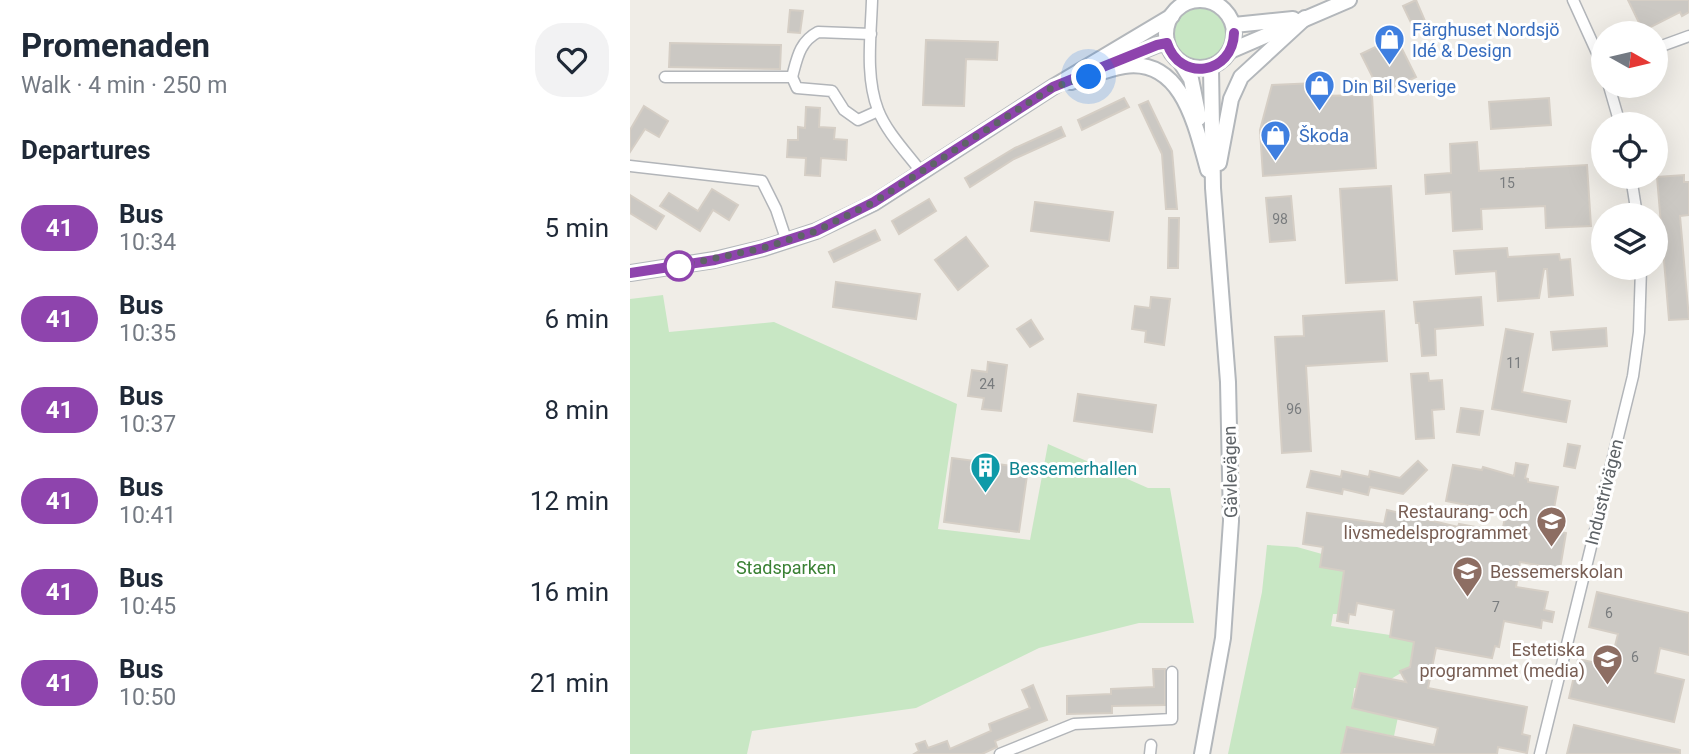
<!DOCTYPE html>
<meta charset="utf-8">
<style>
body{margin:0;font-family:Roboto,sans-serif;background:#f2f2f3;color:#1f2937;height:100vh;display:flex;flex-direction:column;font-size:26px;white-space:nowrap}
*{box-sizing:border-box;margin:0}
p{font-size:23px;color:#747a83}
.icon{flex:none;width:38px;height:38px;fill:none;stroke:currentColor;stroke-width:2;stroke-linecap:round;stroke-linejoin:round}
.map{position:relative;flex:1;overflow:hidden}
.side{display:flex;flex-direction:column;background:#fff;width:630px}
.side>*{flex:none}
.badge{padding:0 14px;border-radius:23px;font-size:24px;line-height:46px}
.needle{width:46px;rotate:98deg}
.buttons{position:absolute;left:961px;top:21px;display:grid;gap:14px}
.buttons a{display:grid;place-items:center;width:77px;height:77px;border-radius:50%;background:#fff;box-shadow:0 7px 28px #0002;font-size:35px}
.you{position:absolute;width:35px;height:35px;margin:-18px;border:5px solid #fff;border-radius:50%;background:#1a73e8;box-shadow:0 0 0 10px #1a73e833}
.map>.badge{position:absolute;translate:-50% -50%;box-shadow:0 0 0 4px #fff}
h2{padding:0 21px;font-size:26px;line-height:63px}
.round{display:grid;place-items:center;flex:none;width:74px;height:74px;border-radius:28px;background:#f2f2f3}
.summary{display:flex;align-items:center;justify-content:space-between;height:119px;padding:0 21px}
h1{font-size:33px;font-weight:700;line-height:52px}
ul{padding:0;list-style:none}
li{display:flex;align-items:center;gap:21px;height:91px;padding:0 21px}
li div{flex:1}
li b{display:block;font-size:26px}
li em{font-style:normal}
li .badge{min-width:77px;font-weight:700;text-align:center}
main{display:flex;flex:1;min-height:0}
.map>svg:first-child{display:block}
</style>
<main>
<section class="side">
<div class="summary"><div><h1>Promenaden</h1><p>Walk · 4 min · 250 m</p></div><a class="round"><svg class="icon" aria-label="heart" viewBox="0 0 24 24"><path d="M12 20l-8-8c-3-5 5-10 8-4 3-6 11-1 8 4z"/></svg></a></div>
<h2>Departures</h2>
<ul>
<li><span class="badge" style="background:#8e44ad;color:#fff">41</span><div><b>Bus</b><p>10:34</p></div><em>5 min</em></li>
<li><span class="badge" style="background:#8e44ad;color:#fff">41</span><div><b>Bus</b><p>10:35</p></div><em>6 min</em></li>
<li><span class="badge" style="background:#8e44ad;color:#fff">41</span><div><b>Bus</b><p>10:37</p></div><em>8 min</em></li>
<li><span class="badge" style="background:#8e44ad;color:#fff">41</span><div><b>Bus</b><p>10:41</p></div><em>12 min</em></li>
<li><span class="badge" style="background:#8e44ad;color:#fff">41</span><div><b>Bus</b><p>10:45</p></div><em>16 min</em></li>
<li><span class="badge" style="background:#8e44ad;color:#fff">41</span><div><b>Bus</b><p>10:50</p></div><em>21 min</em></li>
</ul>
</section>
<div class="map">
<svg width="1059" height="754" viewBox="0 0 1059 754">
<rect width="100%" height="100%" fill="#f0ede7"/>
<g fill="#c8e7c4">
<circle cx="570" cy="34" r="34"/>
<polygon points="33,295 39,332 144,322 327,404 308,529 400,540 418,444 518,488 540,488 564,623 509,623 409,648 286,708 122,731 117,754 0,754 0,299"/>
<polygon points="637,545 667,547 692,554 690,567 714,571 708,614 703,614 701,626 760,635 760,637 784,642 779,668 761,679 730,673 726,688 724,688 722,708 768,717 764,736 717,727 711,754 598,754 632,592"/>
</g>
<g fill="#cbc8c3" stroke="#d5cec5" stroke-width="2">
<polygon points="786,0 795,21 783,27 773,6"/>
<polygon points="998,0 1059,0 1059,12 1052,16 1050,12 1013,31"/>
<polygon points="160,10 173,11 170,33 158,32"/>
<polygon points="766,37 786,77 751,94 731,54"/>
<polygon points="296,40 368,42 367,60 336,59 334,106 293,105"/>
<polygon points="40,43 151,45 150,69 39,67"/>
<polygon points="686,83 686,96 742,95 746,168 633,176 630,130 642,85"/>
<polygon points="494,98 499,107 452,130 448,120"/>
<polygon points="919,98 921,125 861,129 859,102"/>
<polygon points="518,101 542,151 547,209 536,209 532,154 509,105"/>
<polygon points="14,106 38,121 29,137 15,129 0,152 0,130"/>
<polygon points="176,107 190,108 189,127 205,128 204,139 217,140 216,160 191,158 190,176 175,175 176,158 157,157 158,140 168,140 168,127 175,128"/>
<polygon points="431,127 435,136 384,159 340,187 335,178 385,148"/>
<polygon points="847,142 849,171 957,165 961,226 916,228 915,206 851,209 852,229 823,231 821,192 796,194 795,175 821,173 820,144"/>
<polygon points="1054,175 1054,182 1059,182 1059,215 1050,216 1059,319 1039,320 1027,177"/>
<polygon points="761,186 767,280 716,283 710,189"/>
<polygon points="82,189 108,205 99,220 83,210 70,231 30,206 39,193 68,211"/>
<polygon points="0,195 34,216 26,229 0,213"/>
<polygon points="661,196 665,240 640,242 636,198"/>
<polygon points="299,199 306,211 269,234 262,221"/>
<polygon points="405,202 483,212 479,241 401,231"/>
<polygon points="539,218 549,218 548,268 538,268"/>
<polygon points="245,230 250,240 204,262 199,252"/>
<polygon points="336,237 358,266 328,290 305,260"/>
<polygon points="877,248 878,257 929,254 930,260 940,259 943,295 919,297 917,269 914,269 909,298 868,301 866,271 826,274 824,251"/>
<polygon points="206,282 290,294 286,319 203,307"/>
<polygon points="521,297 540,299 534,345 515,342 516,331 502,329 505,306 520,308"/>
<polygon points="851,297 853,325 805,329 806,355 792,356 789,323 786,323 784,302"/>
<polygon points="754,311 757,361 676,366 681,451 652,453 645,337 674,336 673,316"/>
<polygon points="401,320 413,339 400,347 387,329"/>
<polygon points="976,328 977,346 923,350 921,332"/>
<polygon points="876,329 903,334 892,392 940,401 936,422 862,409"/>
<polygon points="358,362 377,365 371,411 352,409 354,398 338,396 342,370 357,372"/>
<polygon points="798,373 799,381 812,380 814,409 802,410 804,438 786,439 781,374"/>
<polygon points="448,394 526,405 522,432 444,421"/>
<polygon points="831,408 853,411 849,435 827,432"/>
<polygon points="938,444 950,446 945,468 934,466"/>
<polygon points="322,458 398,468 389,532 314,522"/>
<polygon points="788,461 797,470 773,494 740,487 738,495 713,489 712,494 677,487 681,471 711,477 712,471 739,477 740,471 770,478"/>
<polygon points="886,463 898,465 895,478 898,479 898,482 928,487 920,530 936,533 930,569 890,562 886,587 918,592 914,610 924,612 922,622 912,620 911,628 874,621 869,647 865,646 862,658 806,648 798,688 897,707 892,734 900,736 897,753 868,747 867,754 711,754 717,727 804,745 808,728 722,708 730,673 776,682 770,671 780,667 784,642 760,637 764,610 727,603 725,615 719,614 718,623 707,621 714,571 690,567 693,547 673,544 677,513 754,524 757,510 828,527 829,524 872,532 876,513 816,501 823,465 852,470 853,467 884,476"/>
<polygon points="967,592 1059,613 1059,655 1030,648 1025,673 1054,680 1044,722 939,698 948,659 980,666 988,634 959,627"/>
<polygon points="523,669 535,669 535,705 482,706 482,713 437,714 437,696 481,694 481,689 524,687"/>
<polygon points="403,685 417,720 365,741 367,747 352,754 284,754 289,751 286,744 295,741 298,748 317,741 320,749 361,731 359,724 400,708 392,690"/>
<polygon points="944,725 1050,750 1050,754 937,754"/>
</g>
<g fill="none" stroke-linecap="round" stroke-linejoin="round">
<defs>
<g id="street">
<path d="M242,0C241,35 235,76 248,110C257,133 277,153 292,173"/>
<polyline points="943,0 973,66"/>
<polyline points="1026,48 1059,36"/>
<polyline points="35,77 162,77 167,88 202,91 214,110 228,120 248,111"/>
<path d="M162,77C167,59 169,42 188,32L241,34"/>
<polyline points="979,86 990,124"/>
<polyline points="0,166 132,181 146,209 157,242"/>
<polyline points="1001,177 1007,215"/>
<polyline points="370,754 444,724 542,719 542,672"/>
<polyline points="520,754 521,745"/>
<polyline points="910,754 1003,376 1009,332 1011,268"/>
</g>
<g id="secondary">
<circle cx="570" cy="34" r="34"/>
<polyline points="604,25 663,19"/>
<polyline points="600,51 719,0"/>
<polyline points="483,63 527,45 537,43"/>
<polyline points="551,63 561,79 569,118"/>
<path d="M441,82C458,77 476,69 494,66C553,57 566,128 578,170"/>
<polyline points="589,163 601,99 611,77 675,18"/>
<polyline points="0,273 84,260 134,248 186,231 244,203 423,87 542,16"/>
<polyline points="572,754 593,638 601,521 598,382 583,188 581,68"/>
</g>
</defs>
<use href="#street" stroke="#b2b5b9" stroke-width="13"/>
<use href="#secondary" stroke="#b3b7bb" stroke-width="18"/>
<use href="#street" stroke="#fff" stroke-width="10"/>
<use href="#secondary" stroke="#fff" stroke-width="14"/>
</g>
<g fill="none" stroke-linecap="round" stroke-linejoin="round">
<defs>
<path id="line" d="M0,273L85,260L133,248L186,231L244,202L423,87L527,45L537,43C550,83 603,74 604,33"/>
</defs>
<use href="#line" stroke="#fff" stroke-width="16"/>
<use href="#line" stroke="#8e44ad" stroke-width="10"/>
<polyline stroke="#5e6367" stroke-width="7" stroke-dasharray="0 12.6" points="49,266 133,248 186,231 244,202 423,87 459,77"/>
</g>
<defs>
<symbol id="shop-pin" viewBox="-11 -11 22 30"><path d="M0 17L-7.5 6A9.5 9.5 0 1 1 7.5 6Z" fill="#3f7fe0" stroke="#fff"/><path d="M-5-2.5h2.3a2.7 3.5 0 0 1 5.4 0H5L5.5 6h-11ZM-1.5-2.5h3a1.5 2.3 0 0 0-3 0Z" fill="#fff"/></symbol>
<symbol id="building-pin" viewBox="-11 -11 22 30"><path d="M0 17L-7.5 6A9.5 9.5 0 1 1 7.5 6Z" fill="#0f9aa8" stroke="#fff"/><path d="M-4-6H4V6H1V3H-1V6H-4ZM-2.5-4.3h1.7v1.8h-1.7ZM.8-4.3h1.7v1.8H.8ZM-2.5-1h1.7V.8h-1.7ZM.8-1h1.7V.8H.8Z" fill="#fff"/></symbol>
<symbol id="school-pin" viewBox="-11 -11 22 30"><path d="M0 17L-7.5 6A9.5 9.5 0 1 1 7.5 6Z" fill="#8d6e63" stroke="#fff"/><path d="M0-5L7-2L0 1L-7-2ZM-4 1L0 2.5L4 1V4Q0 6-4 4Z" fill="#fff"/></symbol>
</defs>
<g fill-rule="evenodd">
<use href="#shop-pin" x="742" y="22" width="35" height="47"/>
<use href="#shop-pin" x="672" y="68" width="35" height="47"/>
<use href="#shop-pin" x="628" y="118" width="35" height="47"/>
<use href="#building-pin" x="338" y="450" width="35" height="47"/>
<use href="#school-pin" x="904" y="504" width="35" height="47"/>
<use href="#school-pin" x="820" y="554" width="35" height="47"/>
<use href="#school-pin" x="960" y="642" width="35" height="47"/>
</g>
<circle fill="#fff" stroke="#8e44ad" stroke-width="3.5" cx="49" cy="266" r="14"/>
<g text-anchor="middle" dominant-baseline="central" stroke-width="6" stroke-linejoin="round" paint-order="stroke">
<g font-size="14" fill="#797c7e">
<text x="877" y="183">15</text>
<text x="650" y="219">98</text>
<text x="884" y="363">11</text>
<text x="357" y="384">24</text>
<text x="664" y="409">96</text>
<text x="866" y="607">7</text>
<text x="979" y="613">6</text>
<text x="1005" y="657">6</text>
</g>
<g font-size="18" fill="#366cbe" stroke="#fff" text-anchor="start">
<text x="782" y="29">Färghuset Nordsjö<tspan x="782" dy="21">Idé &amp; Design</tspan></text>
<text x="712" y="86">Din Bil Sverige</text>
<text x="669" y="135">Škoda</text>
</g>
<g font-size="18" fill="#0d838f" stroke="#fff" text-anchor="start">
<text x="379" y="468">Bessemerhallen</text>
</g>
<g font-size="18" fill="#5e6367" stroke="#fff">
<text transform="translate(600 472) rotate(-91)">Gävlevägen</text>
<text transform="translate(974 492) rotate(-76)">Industrivägen</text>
</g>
<g font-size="18" fill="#785e54" stroke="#fff" text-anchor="end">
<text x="898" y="511">Restaurang- och<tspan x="898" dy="21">livsmedelsprogrammet</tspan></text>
<text x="860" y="571" text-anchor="start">Bessemerskolan</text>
<text x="955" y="649">Estetiska<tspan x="955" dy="21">programmet (media)</tspan></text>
</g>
<g font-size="18" fill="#3a8134" stroke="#fff">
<text x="156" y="567">Stadsparken</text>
</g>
</g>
</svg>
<div class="buttons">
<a><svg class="needle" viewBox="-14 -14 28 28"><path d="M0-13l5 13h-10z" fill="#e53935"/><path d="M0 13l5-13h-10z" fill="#747a83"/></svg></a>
<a><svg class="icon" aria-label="locate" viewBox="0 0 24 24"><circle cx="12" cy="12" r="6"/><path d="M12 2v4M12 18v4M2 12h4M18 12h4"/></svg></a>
<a><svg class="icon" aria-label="layers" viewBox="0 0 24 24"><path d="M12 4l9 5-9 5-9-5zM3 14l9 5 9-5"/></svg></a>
</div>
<div class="you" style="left:459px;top:77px"></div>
</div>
</main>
